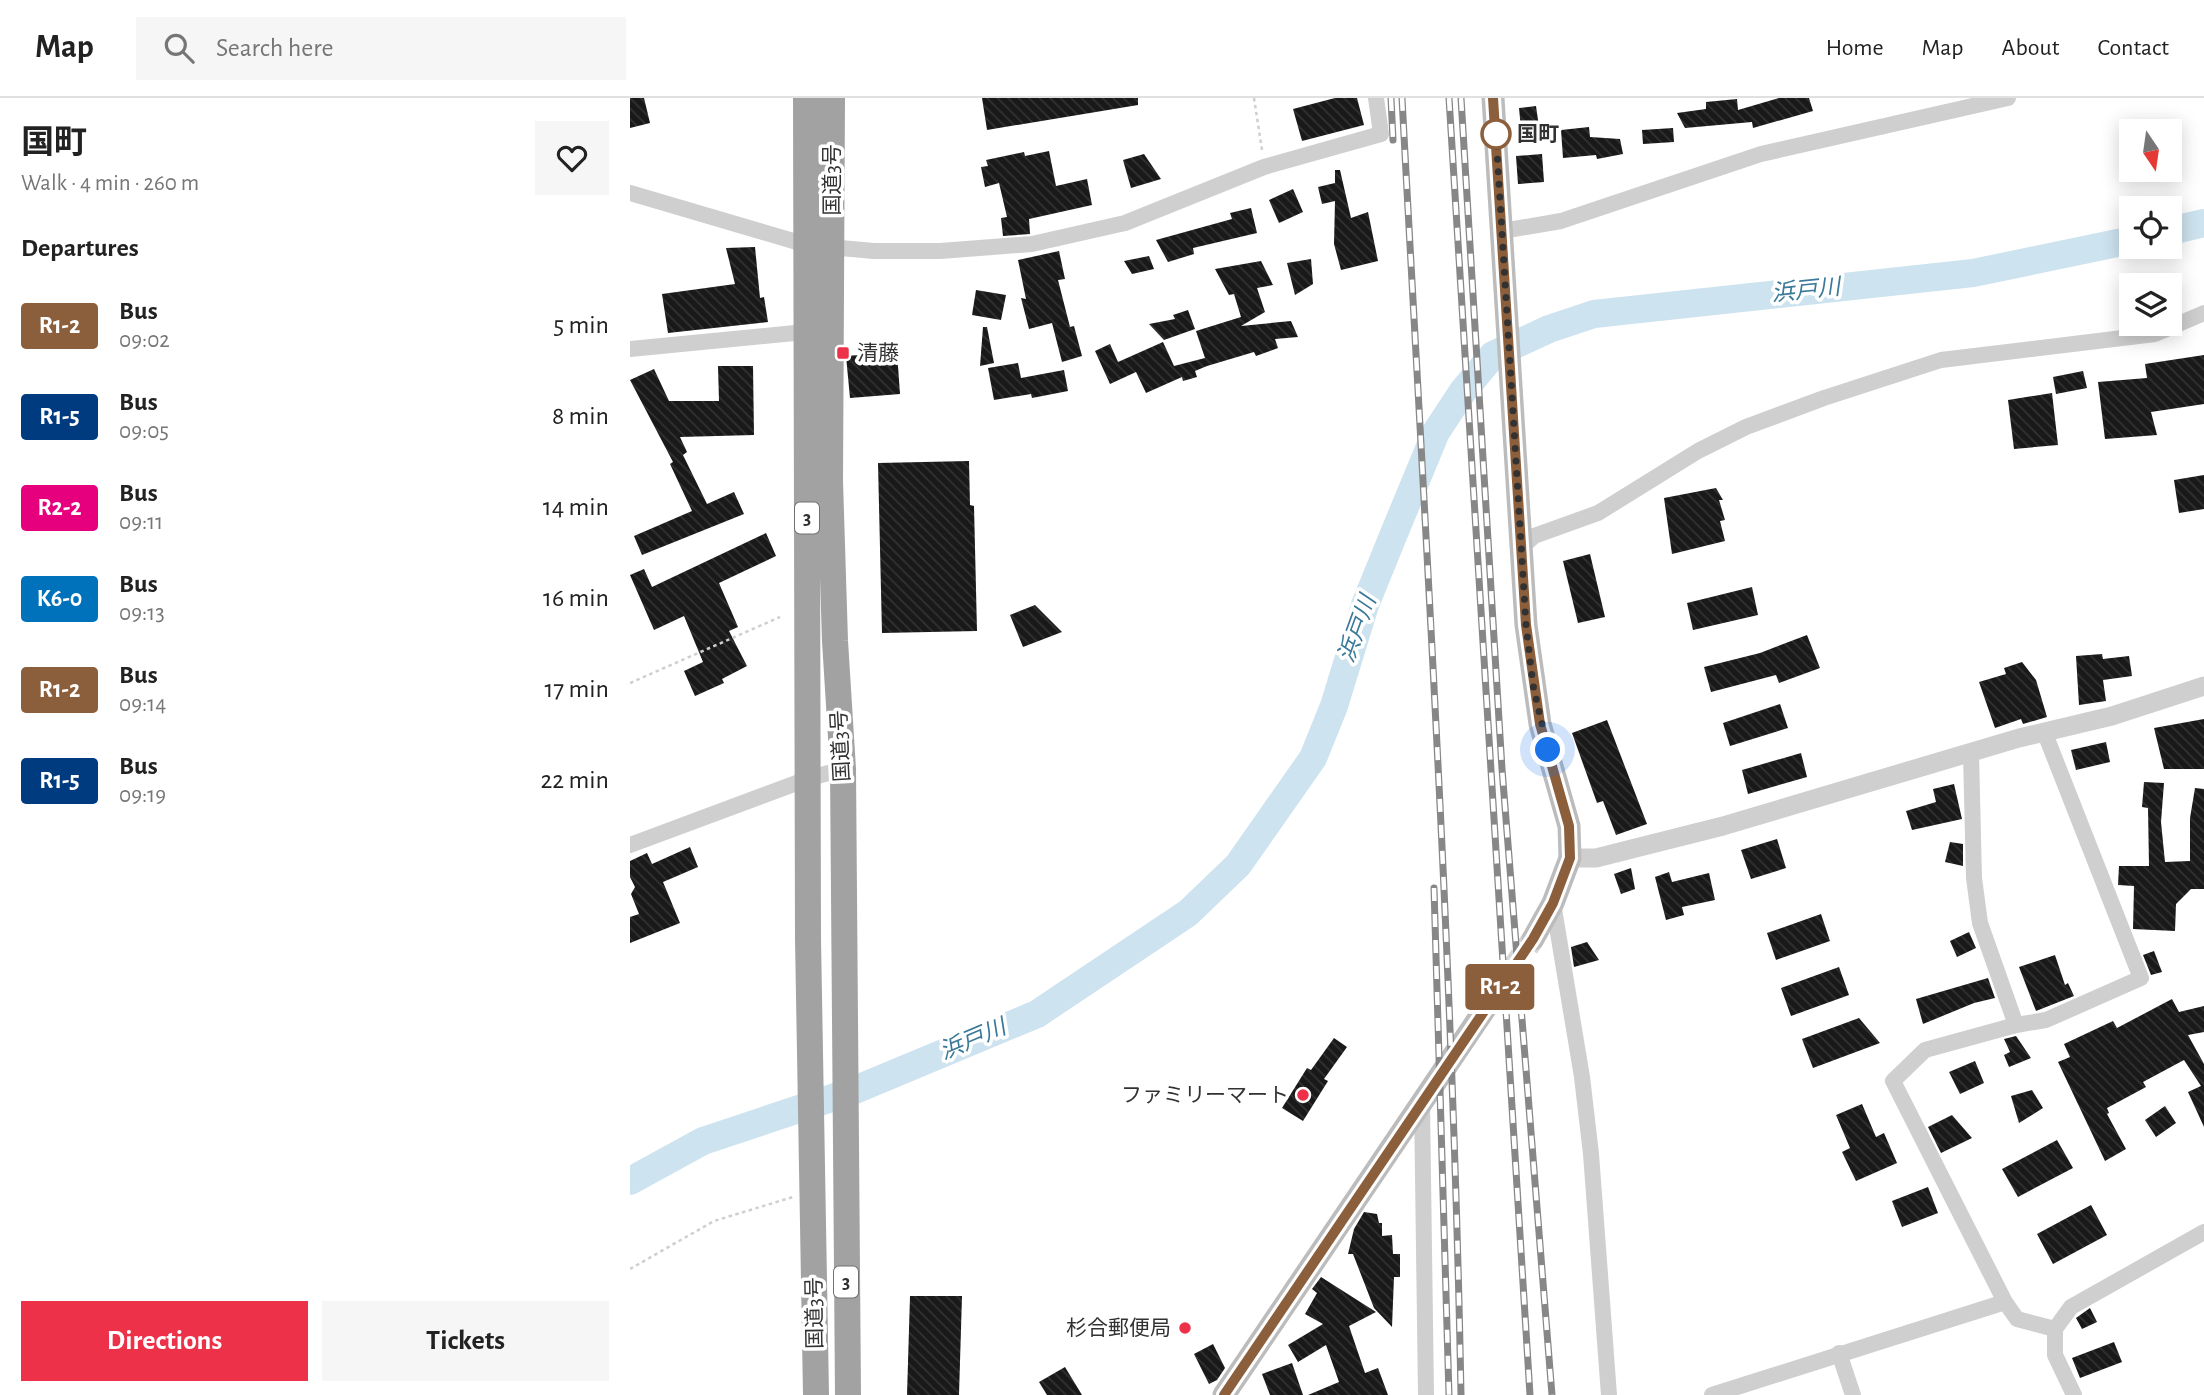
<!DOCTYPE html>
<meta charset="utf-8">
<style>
body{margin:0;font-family:"Alegreya Sans","Noto Sans JP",sans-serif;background:#f6f6f6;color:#222;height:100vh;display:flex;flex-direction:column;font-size:26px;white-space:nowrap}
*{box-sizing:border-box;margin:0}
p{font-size:23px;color:#767676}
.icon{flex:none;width:38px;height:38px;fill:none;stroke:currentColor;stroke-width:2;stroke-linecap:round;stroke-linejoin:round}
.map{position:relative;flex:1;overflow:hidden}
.sheet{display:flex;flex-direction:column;background:#fff;width:630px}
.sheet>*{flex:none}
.badge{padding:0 14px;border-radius:5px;font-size:24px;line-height:46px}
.needle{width:46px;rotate:167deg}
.buttons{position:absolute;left:1489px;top:21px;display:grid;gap:14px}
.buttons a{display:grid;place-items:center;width:63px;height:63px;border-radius:0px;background:#fff;box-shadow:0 4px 18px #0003;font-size:35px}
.you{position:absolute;width:35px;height:35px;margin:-18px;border:5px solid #fff;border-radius:50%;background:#1a73e8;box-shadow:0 0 0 10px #1a73e833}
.map>.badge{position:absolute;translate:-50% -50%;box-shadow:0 0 0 4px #fff}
h2{padding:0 21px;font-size:26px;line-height:63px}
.round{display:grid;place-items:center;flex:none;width:74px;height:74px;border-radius:0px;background:#f6f6f6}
.head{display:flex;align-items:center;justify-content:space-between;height:119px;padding:0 21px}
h1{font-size:33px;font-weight:700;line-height:52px}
.cta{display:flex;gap:14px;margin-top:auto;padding:14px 21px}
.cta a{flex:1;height:80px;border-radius:0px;background:#ed3148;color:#fff;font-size:28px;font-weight:700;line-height:80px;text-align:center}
.cta a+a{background:#f6f6f6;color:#222}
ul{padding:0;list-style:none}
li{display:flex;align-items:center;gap:21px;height:91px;padding:0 21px}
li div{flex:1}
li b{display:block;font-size:26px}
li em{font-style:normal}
li .badge{min-width:77px;font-weight:700;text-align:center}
header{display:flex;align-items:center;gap:42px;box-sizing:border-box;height:98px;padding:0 35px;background:#fff;border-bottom:2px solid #e0e0e0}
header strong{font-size:33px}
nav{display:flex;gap:38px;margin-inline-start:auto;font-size:24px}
.search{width:490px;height:63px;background:#f6f6f6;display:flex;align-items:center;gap:18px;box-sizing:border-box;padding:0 24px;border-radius:0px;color:#767676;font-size:26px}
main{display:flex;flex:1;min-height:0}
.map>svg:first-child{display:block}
</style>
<header>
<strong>Map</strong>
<div class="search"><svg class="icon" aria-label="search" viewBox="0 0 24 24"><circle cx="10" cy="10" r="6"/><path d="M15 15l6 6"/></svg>Search here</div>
<nav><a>Home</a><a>Map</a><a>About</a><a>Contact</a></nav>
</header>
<main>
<section class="sheet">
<div class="head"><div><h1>国町</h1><p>Walk · 4 min · 260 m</p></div><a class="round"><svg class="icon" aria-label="heart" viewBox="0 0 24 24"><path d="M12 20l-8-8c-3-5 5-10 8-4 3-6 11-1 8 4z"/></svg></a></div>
<h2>Departures</h2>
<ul>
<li><span class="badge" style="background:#8b5e3c;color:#fff">R1-2</span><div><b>Bus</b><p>09:02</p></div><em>5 min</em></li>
<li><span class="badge" style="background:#003b80;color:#fff">R1-5</span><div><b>Bus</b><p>09:05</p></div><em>8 min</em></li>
<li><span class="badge" style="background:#e6007e;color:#fff">R2-2</span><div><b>Bus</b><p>09:11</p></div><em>14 min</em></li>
<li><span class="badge" style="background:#0072bc;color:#fff">K6-0</span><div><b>Bus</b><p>09:13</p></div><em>16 min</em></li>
<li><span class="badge" style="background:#8b5e3c;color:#fff">R1-2</span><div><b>Bus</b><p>09:14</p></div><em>17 min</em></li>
<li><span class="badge" style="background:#003b80;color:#fff">R1-5</span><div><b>Bus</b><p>09:19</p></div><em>22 min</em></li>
</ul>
<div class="cta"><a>Directions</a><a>Tickets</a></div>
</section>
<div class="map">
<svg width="1574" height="1297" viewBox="0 0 1574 1297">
<defs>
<pattern id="building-back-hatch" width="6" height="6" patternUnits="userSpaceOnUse" patternTransform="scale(1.75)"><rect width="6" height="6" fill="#191919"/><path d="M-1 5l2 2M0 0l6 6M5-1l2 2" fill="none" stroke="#323232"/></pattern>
</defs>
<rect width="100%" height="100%" fill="#fff"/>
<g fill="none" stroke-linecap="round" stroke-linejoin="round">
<g stroke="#cde3ef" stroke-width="28">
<polyline points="1540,133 1574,125"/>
<polyline points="0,1083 73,1043 220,994 407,916 558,815 608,767 683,660 704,608 735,507 763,438 806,334 833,293 863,257 919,231 964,216 1343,175 1502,142"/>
</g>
</g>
<g fill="url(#building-back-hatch)">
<polygon points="0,0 14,0 20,25 0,30"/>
<polygon points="352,0 508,0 508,7 357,32"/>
<polygon points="705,0 727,0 734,27 672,43 663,11"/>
<polygon points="1149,0 1179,0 1183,13 1123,30 1122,24 1055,30 1047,15 1076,11 1076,4 1107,1 1108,12"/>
<polygon points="906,8 909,29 891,31 889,10"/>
<polygon points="959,29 960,39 990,41 993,56 967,61 966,57 933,60 931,32"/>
<polygon points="1043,30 1044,44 1013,46 1012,32"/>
<polygon points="419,53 426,88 457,81 462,107 399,121 400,136 373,138 371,120 377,119 369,85 355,89 351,69 358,68 356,62 394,54 395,58"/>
<polygon points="514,56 531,81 501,90 493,62"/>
<polygon points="912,56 914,84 888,86 886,58"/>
<polygon points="705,72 710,72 721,120 738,114 748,163 711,172 704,146 705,103 692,106 688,89 705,85"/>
<polygon points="663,91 673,114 649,125 639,102"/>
<polygon points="621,110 627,135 563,150 564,156 538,164 526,142 602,121 600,115"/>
<polygon points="125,149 130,200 134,199 138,224 38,235 32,196 105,186 96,150"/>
<polygon points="429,153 435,181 428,182 440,229 444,228 452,258 432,264 422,225 399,231 391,200 396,201 388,162"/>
<polygon points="519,158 524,171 502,176 494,163"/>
<polygon points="681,161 683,186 665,197 657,165"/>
<polygon points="631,163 643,187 627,190 635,214 611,228 661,223 668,239 645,241 648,250 626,258 624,254 577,268 565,273 567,279 553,283 552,279 516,295 506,274 480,286 465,253 480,246 488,264 533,244 544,268 575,260 566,233 611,219 604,196 599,197 585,171"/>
<polygon points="346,192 376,197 371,222 342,217"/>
<polygon points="558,212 565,231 534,242 519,226 545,221 543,217"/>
<polygon points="353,229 357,229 364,265 350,268"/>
<polygon points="267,254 270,296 220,300 216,258"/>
<polygon points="1574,257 1574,306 1521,314 1527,337 1475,341 1468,284 1517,280 1515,266"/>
<polygon points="388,265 391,280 434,272 438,293 402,300 401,296 364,302 358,270"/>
<polygon points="88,268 123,268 124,337 50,339 57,354 53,357 77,406 104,394 114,416 12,457 4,438 62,413 40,366 43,364 0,282 24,271 39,303 89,303"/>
<polygon points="1453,273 1457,290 1426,296 1423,279"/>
<polygon points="1422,295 1428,347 1384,351 1378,302"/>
<polygon points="339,363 340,407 344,408 347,533 252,535 248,365"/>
<polygon points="1574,377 1574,411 1549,415 1544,382"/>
<polygon points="1086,390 1093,402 1089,402 1095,422 1090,423 1095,443 1042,456 1034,400"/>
<polygon points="136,435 146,458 89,485 108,529 99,533 117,568 92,581 94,585 65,598 54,573 73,564 54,518 24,532 0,477 14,471 22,489"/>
<polygon points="960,456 975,519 948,525 933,463"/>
<polygon points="1122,489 1128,517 1063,532 1057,505"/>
<polygon points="405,507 432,534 393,549 380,517"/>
<polygon points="1177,537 1190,570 1149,585 1146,577 1081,594 1074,569 1130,555"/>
<polygon points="1472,556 1473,561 1499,558 1502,578 1473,582 1476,603 1449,607 1446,558"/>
<polygon points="1392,564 1406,582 1417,619 1393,626 1391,621 1365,630 1349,584 1376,576 1374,570"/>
<polygon points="1150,606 1158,630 1100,648 1093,625"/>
<polygon points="1574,621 1574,671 1534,671 1524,630"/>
<polygon points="977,622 1017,726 986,737 973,703 967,705 942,635"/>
<polygon points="1476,644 1480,664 1446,672 1441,652"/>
<polygon points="1171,655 1177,679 1118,696 1112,672"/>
<polygon points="1514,684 1534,685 1531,724 1535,764 1560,763 1560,720 1565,690 1574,691 1574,791 1561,791 1546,806 1545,833 1503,831 1504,788 1488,787 1489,768 1519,768 1518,710 1512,709"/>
<polygon points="1324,686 1332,721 1282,732 1276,713 1306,704 1303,691"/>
<polygon points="1147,741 1156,770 1121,781 1111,752"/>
<polygon points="1320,744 1333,746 1333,768 1315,764"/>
<polygon points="60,749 68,769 33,784 50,825 0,845 0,819 9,816 1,796 5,789 0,779 0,763 17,755 22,766"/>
<polygon points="1001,770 1005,791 991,796 984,776"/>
<polygon points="1039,774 1042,784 1079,775 1085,802 1052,809 1054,817 1036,822 1025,779"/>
<polygon points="1191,816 1200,843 1146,862 1137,835"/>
<polygon points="1339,834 1346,850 1327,859 1320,843"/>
<polygon points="957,844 969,862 944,869 941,849"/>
<polygon points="1524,853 1532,874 1521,877 1513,857"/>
<polygon points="1425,857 1435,887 1438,885 1444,898 1406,913 1389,869"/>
<polygon points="1209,869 1219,897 1161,918 1151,890"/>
<polygon points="1358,880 1365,900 1344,905 1293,926 1286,901"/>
<polygon points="1542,901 1549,914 1574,908 1574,934 1558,937 1574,966 1574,1029 1558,994 1571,988 1554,962 1513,984 1516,989 1477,1010 1479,1015 1477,1016 1496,1051 1475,1063 1428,964 1440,959 1434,946 1483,923 1487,930"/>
<polygon points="1229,920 1250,945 1183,970 1172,941"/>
<polygon points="1386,938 1401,960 1379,969 1374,957 1380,954 1374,941"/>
<polygon points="704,940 717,949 694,981 698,983 673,1023 652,1010 677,970 681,972"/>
<polygon points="1345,963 1354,985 1330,996 1319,974"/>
<polygon points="1402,992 1413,1010 1389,1025 1381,998"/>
<polygon points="1232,1006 1246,1039 1254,1035 1267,1065 1226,1083 1212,1054 1220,1050 1206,1017"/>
<polygon points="1535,1008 1546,1025 1526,1039 1515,1022"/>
<polygon points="1322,1017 1342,1040 1311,1055 1298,1029"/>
<polygon points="1427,1042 1443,1070 1388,1099 1372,1071"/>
<polygon points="1298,1089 1308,1115 1272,1129 1262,1103"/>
<polygon points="1461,1107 1477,1137 1423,1166 1407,1136"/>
<polygon points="734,1114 747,1116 749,1125 752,1125 752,1138 762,1137 763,1156 770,1156 770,1179 764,1179 762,1229 744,1210 723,1156 718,1156 724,1131"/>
<polygon points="691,1179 746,1214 719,1228 735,1275 748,1270 758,1297 678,1297 709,1284 696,1247 668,1264 658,1247 693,1226 675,1216 687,1195 682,1191"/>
<polygon points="280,1198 332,1198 329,1297 277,1297"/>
<polygon points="1460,1210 1467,1224 1452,1231 1446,1220"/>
<polygon points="1484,1244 1492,1264 1450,1280 1442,1260"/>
<polygon points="583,1246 595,1270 587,1282 579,1286 564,1256"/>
<polygon points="662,1265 673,1297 640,1297 632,1276"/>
<polygon points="435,1269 452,1297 417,1297 409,1284"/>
</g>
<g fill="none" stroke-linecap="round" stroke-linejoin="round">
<polyline stroke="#d6d6d6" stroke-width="23" stroke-dasharray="23 11" stroke-linecap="butt" points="859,905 903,841"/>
<g stroke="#cfcfcf" stroke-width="2.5" stroke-dasharray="3.5 3.5" stroke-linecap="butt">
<polyline points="624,0 632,52"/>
<polyline points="0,585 150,519"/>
<polyline points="0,1171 84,1123 163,1099"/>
</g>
<g stroke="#cfcfcf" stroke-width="16">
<polyline points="0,95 177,147 244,153 310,153 402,146 495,125 634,69 751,36 746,0"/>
<polyline points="872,133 931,123 1131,56 1378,0"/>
<polyline points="0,251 175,234"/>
<polyline points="891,450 904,438 968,415 1068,353 1116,329 1194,300 1311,262 1525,236 1574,215"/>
<polyline points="1341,655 1344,780 1350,825 1386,927 1295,952 1263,983 1375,1204 1387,1221 1425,1231"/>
<polyline points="0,747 180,680 213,671"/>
<polyline points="923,805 952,979 961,1056 979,1297"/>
<polyline points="1386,927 1416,922 1511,880 1414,633"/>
<polyline points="792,1004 796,1297"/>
<polyline points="1209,1255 1223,1297"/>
<polyline points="1082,1297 1375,1204"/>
<polyline points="1444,1297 1425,1257 1425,1231 1441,1209 1574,1134"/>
</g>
<polyline stroke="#cfcfcf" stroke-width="19" points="940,760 966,760 1093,728 1389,640 1482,618 1574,588"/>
<g stroke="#bcbcbc" stroke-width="23">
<polyline points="863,0 896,527 910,626 939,728 940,760 923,805 903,841"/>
<polyline points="594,1297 859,905"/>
</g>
<g stroke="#a2a2a2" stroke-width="26">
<polyline points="176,0 178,841 186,1297"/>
<polyline points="202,0 200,383 205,543 213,671 218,1297"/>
</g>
<defs>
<g id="rail">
<polyline points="761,0 763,42"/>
<path d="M772,0C795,432 823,864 831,1297"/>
<polyline points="819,0 900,1297"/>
<polyline points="831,0 872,671 922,1297"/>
<polyline points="804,790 819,1297"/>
</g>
</defs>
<use href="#rail" stroke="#878787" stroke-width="7"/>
<use href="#rail" stroke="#fff" stroke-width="4.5" stroke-dasharray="13" stroke-linecap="butt"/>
</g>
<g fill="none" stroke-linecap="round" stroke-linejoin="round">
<defs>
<polyline id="line" points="594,1297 903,841 923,805 940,760 939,728 910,626 896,527 863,0"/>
</defs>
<use href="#line" stroke="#fff" stroke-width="16"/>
<use href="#line" stroke="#8b5e3c" stroke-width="10"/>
<polyline stroke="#323232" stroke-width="7" stroke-dasharray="0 12.6" points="866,36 896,527 903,587 918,652"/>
</g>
<circle fill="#fff" stroke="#8b5e3c" stroke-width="3.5" cx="866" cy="36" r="14"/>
<g fill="#ed3148" stroke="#fff" stroke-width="2.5">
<rect x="206" y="248" width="14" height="14" rx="3.5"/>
<circle cx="673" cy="997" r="7"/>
<circle cx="555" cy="1230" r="7"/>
</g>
<g text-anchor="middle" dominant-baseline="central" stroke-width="7" stroke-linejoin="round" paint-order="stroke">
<g fill="#fff" stroke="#707070" stroke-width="2">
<rect x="165" y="404.5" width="24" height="31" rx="5"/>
<rect x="204" y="1168.5" width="24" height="31" rx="5"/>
</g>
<g font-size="19" font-weight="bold" fill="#323232">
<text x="177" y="420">3</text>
<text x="216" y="1184">3</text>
</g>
<g font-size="21" font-weight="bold" fill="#323232" stroke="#fff" text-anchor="start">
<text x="887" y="36">国町</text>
</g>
<g font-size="21" fill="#323232" stroke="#fff">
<text transform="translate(202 82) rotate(-90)">国道3号</text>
<text transform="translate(211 648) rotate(-93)">国道3号</text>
<text transform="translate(185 1215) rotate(-91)">国道3号</text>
</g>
<g font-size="21" fill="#323232" stroke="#fff" text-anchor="end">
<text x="227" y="255" text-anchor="start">清藤</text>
<text x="659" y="997">ファミリーマート</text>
<text x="541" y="1230">杉合郵便局</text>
</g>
<g font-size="23" font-style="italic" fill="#3b7999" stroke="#fff">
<text transform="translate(1176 193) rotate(-6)">浜戸川</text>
<text transform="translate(728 531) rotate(-70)">浜戸川</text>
<text transform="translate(343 942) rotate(-23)">浜戸川</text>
</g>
</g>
</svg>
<div class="buttons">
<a><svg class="needle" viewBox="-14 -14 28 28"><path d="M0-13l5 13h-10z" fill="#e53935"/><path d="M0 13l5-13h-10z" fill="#767676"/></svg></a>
<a><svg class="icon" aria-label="locate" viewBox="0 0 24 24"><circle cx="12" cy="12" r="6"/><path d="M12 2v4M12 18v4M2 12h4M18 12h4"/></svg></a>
<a><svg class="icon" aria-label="layers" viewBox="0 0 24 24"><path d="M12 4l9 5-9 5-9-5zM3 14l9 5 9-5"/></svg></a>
</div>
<div class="you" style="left:918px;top:652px"></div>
<b class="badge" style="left:870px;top:889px;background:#8b5e3c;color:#fff">R1-2</b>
</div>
</main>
